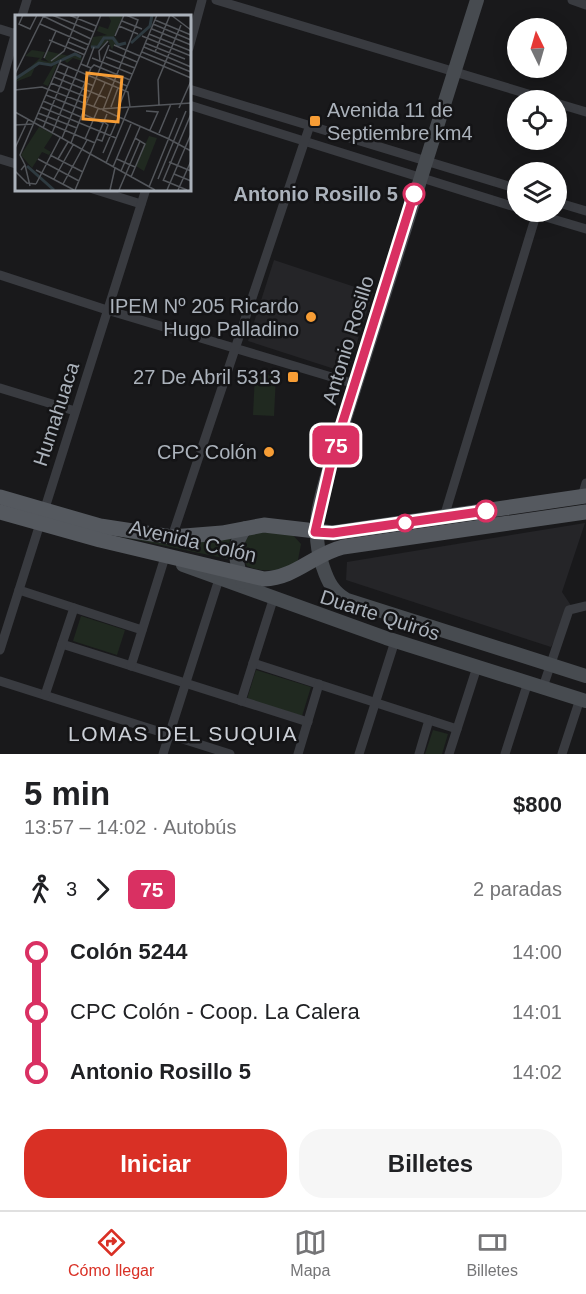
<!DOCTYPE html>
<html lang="es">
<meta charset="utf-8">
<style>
body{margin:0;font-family:Arial,sans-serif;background:#f6f6f6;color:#202124;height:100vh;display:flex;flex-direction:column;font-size:22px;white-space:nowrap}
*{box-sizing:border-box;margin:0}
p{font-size:20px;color:#757577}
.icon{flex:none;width:33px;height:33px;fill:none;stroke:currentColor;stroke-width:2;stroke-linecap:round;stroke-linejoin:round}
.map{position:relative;height:754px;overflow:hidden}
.panel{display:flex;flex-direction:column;background:#fff;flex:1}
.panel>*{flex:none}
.badge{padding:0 12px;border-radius:9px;font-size:21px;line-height:39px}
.needle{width:39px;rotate:355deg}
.buttons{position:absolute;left:507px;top:18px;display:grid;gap:12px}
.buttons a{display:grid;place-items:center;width:60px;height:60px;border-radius:50%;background:#fff;box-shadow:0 3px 15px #0003;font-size:30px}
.map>.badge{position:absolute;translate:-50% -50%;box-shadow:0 0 0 3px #fff}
.legs{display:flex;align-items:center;gap:9px;height:66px;padding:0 24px;font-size:20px}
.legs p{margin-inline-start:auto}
.head{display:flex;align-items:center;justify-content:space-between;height:102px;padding:0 24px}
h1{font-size:33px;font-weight:800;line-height:45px}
.primary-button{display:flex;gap:12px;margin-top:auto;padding:12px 24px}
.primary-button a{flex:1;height:69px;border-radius:24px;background:#d93025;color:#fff;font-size:24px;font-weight:800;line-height:69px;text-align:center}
.primary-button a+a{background:#f6f6f6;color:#202124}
ul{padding:0 24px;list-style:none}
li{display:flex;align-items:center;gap:21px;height:60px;font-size:22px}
li i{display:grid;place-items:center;width:9px;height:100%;margin:0 8px;background:currentColor}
li i::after{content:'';width:15px;height:15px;margin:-8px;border:4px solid;border-radius:50%;background:#fff}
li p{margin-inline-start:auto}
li:first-child i{background:linear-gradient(#0000 50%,currentColor 0)}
li:last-child i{background:linear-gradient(currentColor 50%,#0000 0)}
.dock{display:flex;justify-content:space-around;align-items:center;height:84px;border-top:2px solid #e0e0e0;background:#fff;font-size:16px;color:#757577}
.dock a{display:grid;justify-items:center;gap:3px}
.dock .current{color:#d93025}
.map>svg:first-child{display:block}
</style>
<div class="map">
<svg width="586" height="754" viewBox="0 0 586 754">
<rect width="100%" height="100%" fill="#19191b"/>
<g fill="#252528">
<polygon points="274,260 373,293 347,373 248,341"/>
<polygon points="585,523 562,592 572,607 551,647 346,580 347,562"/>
</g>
<g fill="#202920">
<polygon points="255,374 276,375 274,416 253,415"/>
<path d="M254,532L292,534L301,544L298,560C286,572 262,573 247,566C239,553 242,540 254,532Z"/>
<polygon points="113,535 183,543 231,538 227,548 228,559"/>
<polygon points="81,616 125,630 117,655 73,641"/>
<polygon points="256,670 311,687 302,716 247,699"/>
<polygon points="433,730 448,734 442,754 425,754"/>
</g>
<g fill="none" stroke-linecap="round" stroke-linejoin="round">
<g stroke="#393b40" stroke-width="9">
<polyline points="216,0 548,100"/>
<polyline points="572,0 586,5"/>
<polyline points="22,16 27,0"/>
<polyline points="0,29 16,34"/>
<polyline points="189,48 202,0"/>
<polyline points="0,88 16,32"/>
<polyline points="189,89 518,189"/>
<polyline points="556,103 586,112"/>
<polyline points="189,105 518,208"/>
<polyline points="0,159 16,164"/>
<polyline points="93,189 141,204"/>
<polyline points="556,202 586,211"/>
<polyline points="529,212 586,229"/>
<polyline points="0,275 107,310 355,384"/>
<polyline points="0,388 75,411"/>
<polyline points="582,497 586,483"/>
<polyline points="444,517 537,212"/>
<polyline points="172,537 310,125"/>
<polyline points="19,590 142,630"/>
<polyline points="62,644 308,722"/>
<polyline points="0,650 146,189"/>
<polyline points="253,663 457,729"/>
<polyline points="131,666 165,557"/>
<polyline points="0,681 230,754"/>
<polyline points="543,687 569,610 586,606"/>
<polyline points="45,695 74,608"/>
<polyline points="241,701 273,600"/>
<polyline points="163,754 219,579 224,578"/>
<polyline points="298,754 319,684"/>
<polyline points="359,754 395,641"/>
<polyline points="419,754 429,720"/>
<polyline points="449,754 477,667"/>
<polyline points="505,754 528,682"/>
<polyline points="562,754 580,699"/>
</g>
<g stroke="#474b50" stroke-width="14">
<path d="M477,0L335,450C323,491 308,525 323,567C328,582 333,592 347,600L586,676"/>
<polyline points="183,565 386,638 586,701"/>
<path d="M243,582C236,564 231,544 246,528"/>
</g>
<g stroke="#55595f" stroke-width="15">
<polyline points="0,497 100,526 172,537 222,533 264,525 333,533 586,496"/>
<path d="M0,512L100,540L264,579C295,578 314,554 343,547L586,512"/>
</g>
</g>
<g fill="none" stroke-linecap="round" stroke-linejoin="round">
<defs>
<polyline id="line-1" points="414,194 334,450 315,532 333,533 486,511"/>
</defs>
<use href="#line-1" stroke="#fff" stroke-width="14"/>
<use href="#line-1" stroke="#d93062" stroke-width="9"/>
</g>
<g fill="#f79d35" stroke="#141416" stroke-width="2">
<rect x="309" y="115" width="12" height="12" rx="3"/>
<circle cx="311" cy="317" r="6"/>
<rect x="287" y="371" width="12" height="12" rx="3"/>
<circle cx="269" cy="452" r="6"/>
</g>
<g fill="#fff" stroke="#d93062" stroke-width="3">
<circle cx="414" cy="194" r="10"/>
<circle cx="486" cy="511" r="10"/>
<circle cx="405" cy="523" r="8"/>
</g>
<g text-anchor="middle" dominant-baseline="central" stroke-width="5" stroke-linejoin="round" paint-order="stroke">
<g font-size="20" fill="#abb2bb" stroke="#141416" text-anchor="end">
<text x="327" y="110" text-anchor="start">Avenida 11 de<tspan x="327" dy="23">Septiembre km4</tspan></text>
<text x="299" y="306">IPEM Nº 205 Ricardo<tspan x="299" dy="23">Hugo Palladino</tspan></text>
<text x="281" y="377">27 De Abril 5313</text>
<text x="257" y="452">CPC Colón</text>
</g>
<g font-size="20" font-weight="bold" fill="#abb2bb" stroke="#141416" text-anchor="end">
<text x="398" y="194">Antonio Rosillo 5</text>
</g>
<g font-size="20" fill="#abb2bb" stroke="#141416">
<text transform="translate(348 340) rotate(-73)">Antonio Rosillo</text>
<text transform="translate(56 414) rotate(-72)">Humahuaca</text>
<text transform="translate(193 541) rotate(13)">Avenida Colón</text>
<text transform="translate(380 615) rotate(18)">Duarte Quirós</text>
</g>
<g font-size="21" letter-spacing="1.5" fill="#ccd0d7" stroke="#141416">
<text x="183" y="733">LOMAS DEL SUQUIA</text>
</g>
</g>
<g transform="translate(15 15)">
<rect width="176" height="176" fill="#19191b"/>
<path d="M93,0H108L99,21L105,29H99L106,31L99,30L97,35L93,25L83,34L82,30L75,32L78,22L92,20L82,16L84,11L93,14L96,6ZM17,35L30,37L26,45L34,47L29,43L32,36L54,41L61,38L66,40L67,46L58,43L52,48L47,43L39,47L42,50L33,71L28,69L39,50L28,47L21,50L16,61L0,67L25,43L10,41ZM24,112L38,119L29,133L36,137L34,140L27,137L17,153L6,140ZM134,121L142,123L129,156L121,151Z" fill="#202920"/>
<path fill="none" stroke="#2e3a40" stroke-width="3" d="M116,28L135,11L137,0M76,32H83L89,23H98L103,30L111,28M0,64L24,48L36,50L60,39L66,42M12,151L39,175"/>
<path fill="none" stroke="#53565b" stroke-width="1.5" d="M8,0L4,9L15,14L22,0M26,0L76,24M37,0L79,17M54,0L81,11M111,0L123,5L88,95L154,124M156,0L176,15M140,5L176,20M107,6L127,14M25,9L74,30M138,9L176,25M104,11L123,19M137,14L176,30M134,19L176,36M100,21L109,0M127,21L176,41M34,25L70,40M53,27L72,35M130,28L170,44M99,30L176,63M129,32L176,52M94,35L122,47M127,37L176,57M140,37L155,0M91,42L120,53M29,43L41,16M77,43L117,59M36,46L49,36L64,0M85,46L84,36L93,26M44,48L113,77L115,92M66,49L76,53L79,50L115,65M72,51L79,32M41,56L79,71M0,59L29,0M84,59L112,71M39,62L91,83M36,68L74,83M0,75L27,72L85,94L176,88M31,80L69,95M28,86L66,102M144,90L143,65L166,10M79,91L90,68M104,91L142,0M26,92L101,123M96,92L103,73M164,93L176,66M131,96L143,97L135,115M0,97L140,175M23,98L62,113M68,99L88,108M21,103L80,128M0,110L19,109M28,113L53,52M37,118L86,0M144,118L156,89M47,123L76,53M152,123L176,136M70,124L83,94M81,124L87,126L93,110L89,107M56,128L94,30M0,133L13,105M88,138L103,103M35,140L68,157M23,144L64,166M43,144L53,127M102,144L120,152M154,147L176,156M91,148L114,92M10,150L15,171M98,152L116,109M6,155L10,150L5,140L46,45M21,155L59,175M0,156L12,168L21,169M106,156L125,112M159,159L176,166M116,162L130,129L120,123M39,164L58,130M143,164L171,96M148,165L172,175M148,166L176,99M21,169L45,123M48,169L72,125M134,172L162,103M60,175L92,99M95,175L100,153M104,175L125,126M152,175L176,119M163,175L176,146"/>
<path fill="#f79d35" fill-opacity="0.15" stroke="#f79d35" stroke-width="3" d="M72,58L107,62L103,107L68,104Z"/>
<rect width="176" height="176" fill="none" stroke="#abb2bb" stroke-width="3"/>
</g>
</svg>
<div class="buttons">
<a><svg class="needle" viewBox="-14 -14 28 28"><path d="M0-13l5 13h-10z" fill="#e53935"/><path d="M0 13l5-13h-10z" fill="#757577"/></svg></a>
<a><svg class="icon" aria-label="locate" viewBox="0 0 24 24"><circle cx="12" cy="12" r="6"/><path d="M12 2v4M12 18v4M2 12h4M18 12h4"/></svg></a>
<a><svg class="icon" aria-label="layers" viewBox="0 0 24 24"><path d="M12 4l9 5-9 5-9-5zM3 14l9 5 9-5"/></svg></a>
</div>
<b class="badge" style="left:336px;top:445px;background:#d93062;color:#fff">75</b>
</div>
<section class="panel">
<div class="head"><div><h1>5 min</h1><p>13:57 – 14:02 · Autobús</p></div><b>$800</b></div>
<div class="legs"><svg class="icon" aria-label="walk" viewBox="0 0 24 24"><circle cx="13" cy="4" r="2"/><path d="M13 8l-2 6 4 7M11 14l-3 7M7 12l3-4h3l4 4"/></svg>3<svg class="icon" aria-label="forward" viewBox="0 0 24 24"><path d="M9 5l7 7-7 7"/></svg><b class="badge" style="background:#d93062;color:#fff">75</b><p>2 paradas</p></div>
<ul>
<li><i style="color:#d93062"></i><b>Colón 5244</b><p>14:00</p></li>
<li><i style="color:#d93062"></i><span>CPC Colón - Coop. La Calera</span><p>14:01</p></li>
<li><i style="color:#d93062"></i><b>Antonio Rosillo 5</b><p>14:02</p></li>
</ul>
<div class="primary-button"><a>Iniciar</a><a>Billetes</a></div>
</section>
<nav class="dock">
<a class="current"><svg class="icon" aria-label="directions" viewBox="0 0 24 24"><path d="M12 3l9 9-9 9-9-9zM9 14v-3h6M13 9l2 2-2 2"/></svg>Cómo llegar</a>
<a><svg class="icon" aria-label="map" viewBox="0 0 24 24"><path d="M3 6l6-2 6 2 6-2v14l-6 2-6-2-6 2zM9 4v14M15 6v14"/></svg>Mapa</a>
<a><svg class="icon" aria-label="tickets" viewBox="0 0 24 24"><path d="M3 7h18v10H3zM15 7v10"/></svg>Billetes</a>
</nav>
